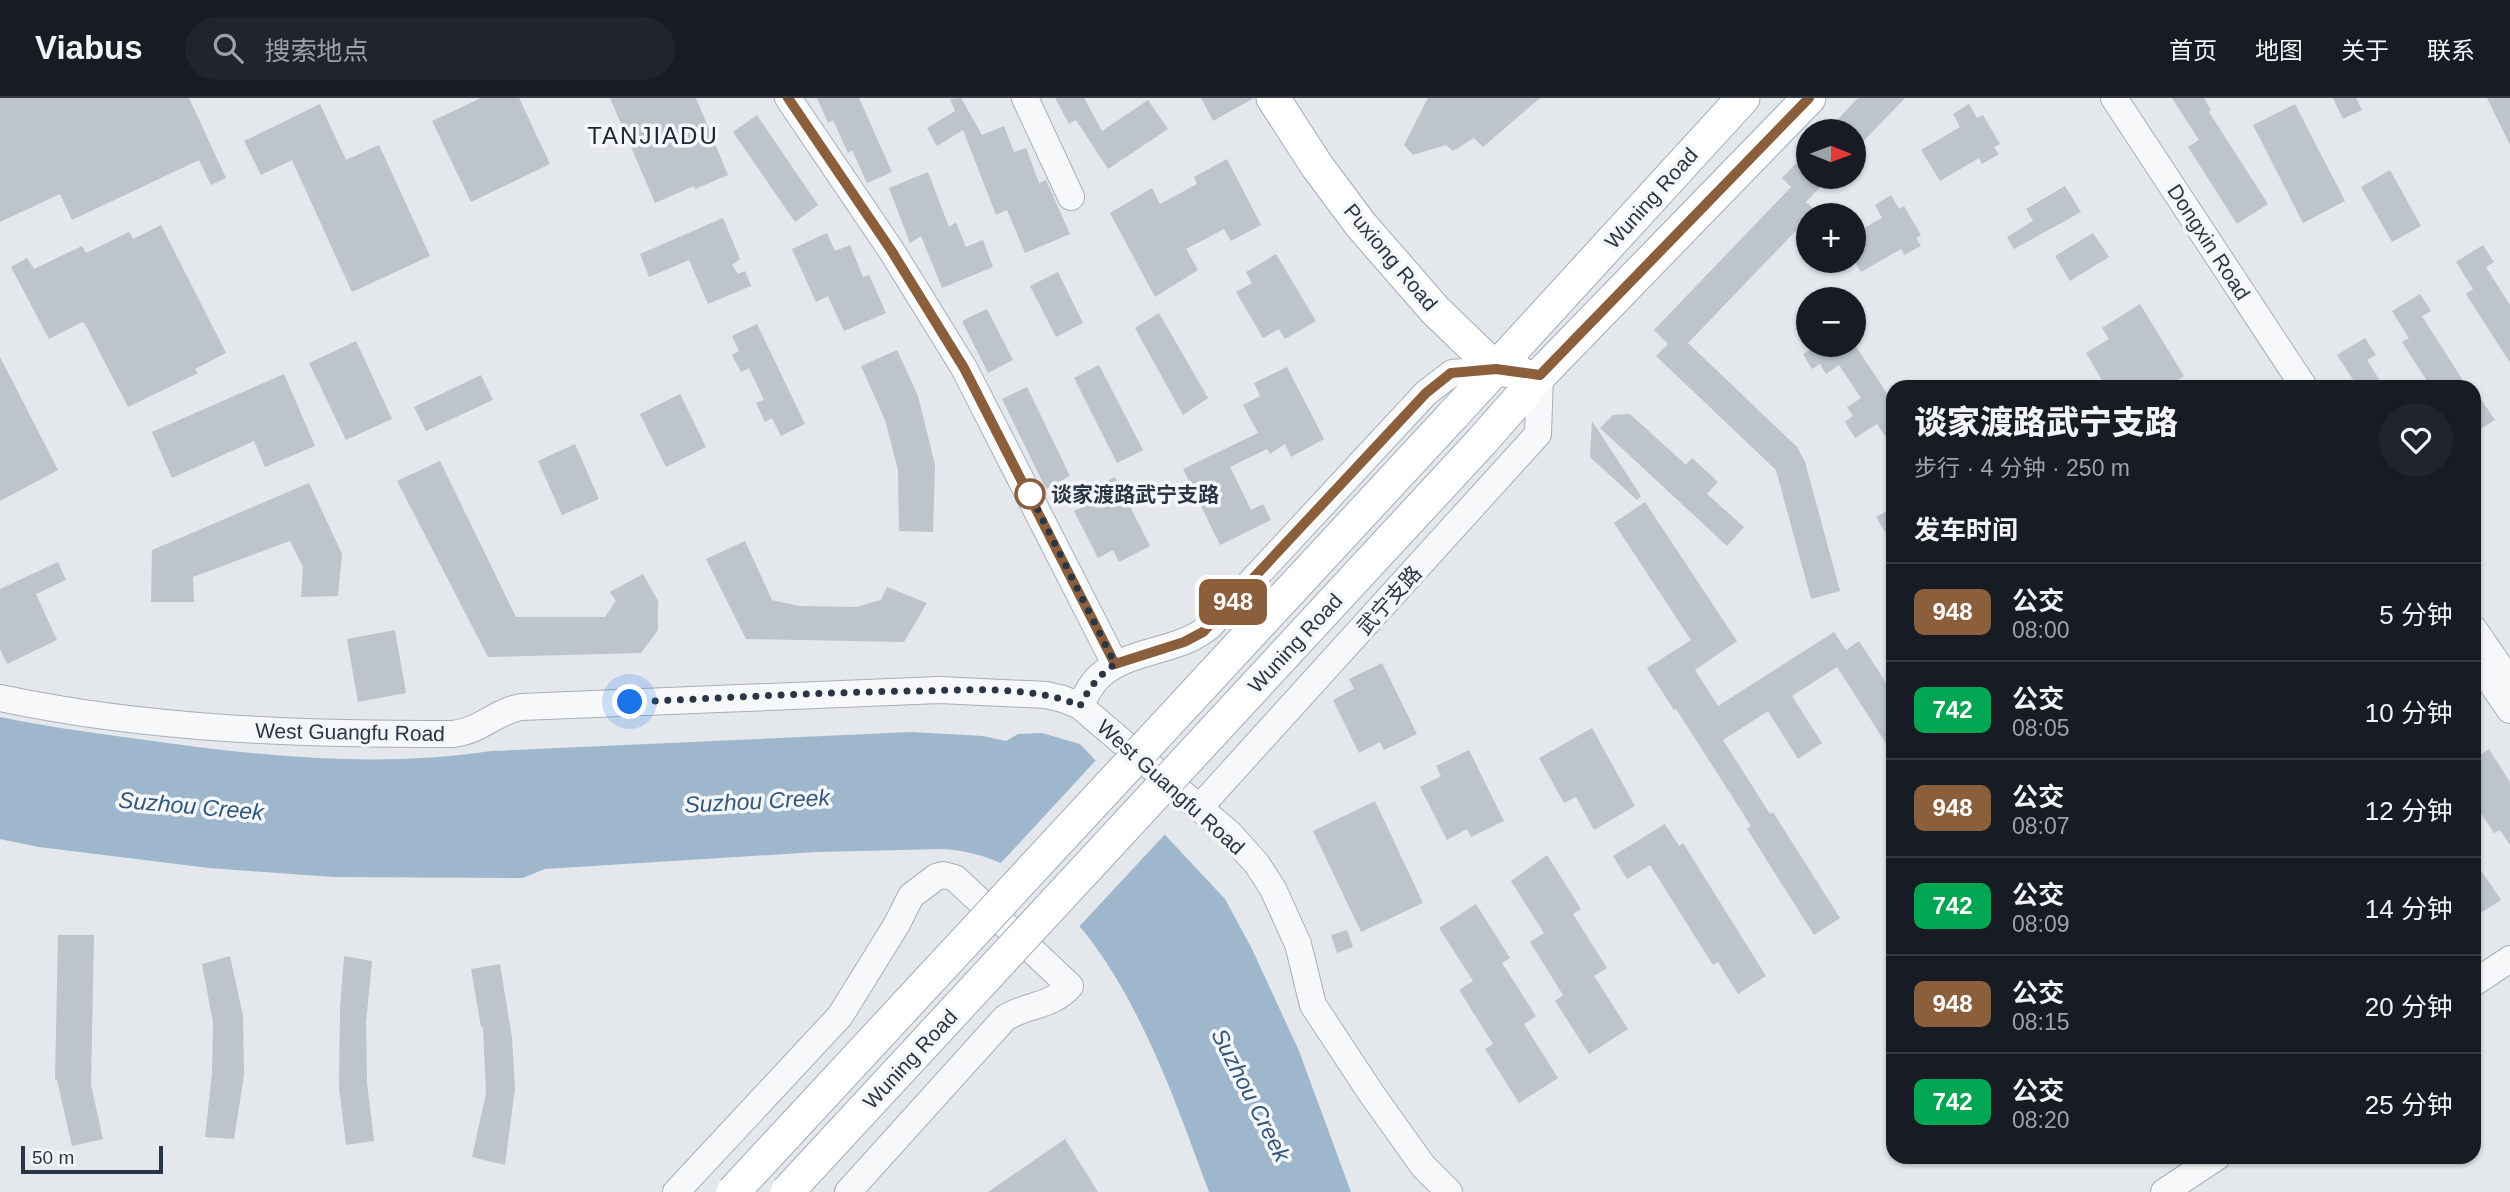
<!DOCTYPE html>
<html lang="zh">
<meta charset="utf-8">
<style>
body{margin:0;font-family:Helvetica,"Noto Sans SC",sans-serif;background:#20242c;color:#f1f3f6;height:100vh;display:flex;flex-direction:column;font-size:26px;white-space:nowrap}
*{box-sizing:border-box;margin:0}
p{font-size:23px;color:#9ea1a6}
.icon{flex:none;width:38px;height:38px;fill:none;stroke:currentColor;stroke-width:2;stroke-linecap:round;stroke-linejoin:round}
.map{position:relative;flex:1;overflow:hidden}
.details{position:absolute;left:1886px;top:282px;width:595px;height:784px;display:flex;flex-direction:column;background:#171b24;border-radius:21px;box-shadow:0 2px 5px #0004}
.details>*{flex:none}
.badge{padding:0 14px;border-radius:10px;font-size:24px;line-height:46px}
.needle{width:46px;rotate:91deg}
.fabs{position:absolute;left:1796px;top:21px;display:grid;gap:14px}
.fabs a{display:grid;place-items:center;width:70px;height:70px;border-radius:50%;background:#171b24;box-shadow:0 2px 5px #0004;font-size:35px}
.scale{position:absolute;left:21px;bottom:18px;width:142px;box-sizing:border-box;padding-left:7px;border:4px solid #2a3645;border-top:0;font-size:19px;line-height:24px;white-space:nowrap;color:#2a3645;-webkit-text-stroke:5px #f4f6f9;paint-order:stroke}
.you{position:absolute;width:35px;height:35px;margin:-18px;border:5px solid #fff;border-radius:50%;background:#1a73e8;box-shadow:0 0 0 10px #1a73e833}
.map>.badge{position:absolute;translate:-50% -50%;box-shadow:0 0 0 4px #fff}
h2{padding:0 28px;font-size:26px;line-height:63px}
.round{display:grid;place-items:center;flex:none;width:74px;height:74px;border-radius:37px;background:#20242c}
.headline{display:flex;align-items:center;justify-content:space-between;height:119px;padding:0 28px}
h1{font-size:33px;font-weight:800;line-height:52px}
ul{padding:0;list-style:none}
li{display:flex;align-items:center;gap:21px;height:98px;padding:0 28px;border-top:2px solid #363941}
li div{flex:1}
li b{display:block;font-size:26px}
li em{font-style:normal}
li .badge{min-width:77px;font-weight:700;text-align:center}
header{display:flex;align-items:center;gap:42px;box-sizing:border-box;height:98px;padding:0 35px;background:#171b24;border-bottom:2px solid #363941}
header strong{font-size:33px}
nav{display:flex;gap:38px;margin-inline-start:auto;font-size:24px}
.search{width:490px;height:63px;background:#20242c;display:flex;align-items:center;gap:18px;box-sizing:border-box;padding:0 24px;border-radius:38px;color:#9ea1a6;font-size:26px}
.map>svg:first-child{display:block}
</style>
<header>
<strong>Viabus</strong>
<div class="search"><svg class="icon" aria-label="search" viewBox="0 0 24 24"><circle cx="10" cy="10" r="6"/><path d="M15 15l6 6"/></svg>搜索地点</div>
<nav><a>首页</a><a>地图</a><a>关于</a><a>联系</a></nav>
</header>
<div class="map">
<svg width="2510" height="1094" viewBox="0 0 2510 1094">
<rect width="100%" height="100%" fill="#e4e7ec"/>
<path fill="#9eb7cd" d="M0,619C43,628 87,634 131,640C249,657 373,671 491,653L911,634L983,638L1006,643L1018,636L1042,635L1080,646L1225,801L1252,851L1299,953L1351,1094H1209C1164,974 1096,759 942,751L817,754L545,771L523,780L333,779L209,770L39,749L0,741Z"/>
<polygon fill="#e4e7ec" points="1098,660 1168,733 1076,832 1051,803 1028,784 999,767"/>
<g fill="#bdc4cc">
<polygon points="0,0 189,0 226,80 211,87 199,62 72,122 60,96 0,124"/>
<polygon points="481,0 519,0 550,66 471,104 432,23"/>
<polygon points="610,0 696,0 728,77 695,91 694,88 655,105"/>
<polygon points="817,0 859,0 892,74 867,85 852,52 848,55 833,22 828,25"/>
<polygon points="961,0 982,37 1004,28 1014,54 1026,50 1039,85 1046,82 1070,136 1025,155 1007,112 996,117 963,32 937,48 927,30 955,13 950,1"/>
<polygon points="1055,0 1084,0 1102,33 1148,2 1168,31 1108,71 1076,22 1069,26"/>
<polygon points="1201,0 1254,0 1213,23"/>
<polygon points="1428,0 1540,0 1483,49 1474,40 1453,53 1446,47 1413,57 1404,47"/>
<polygon points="1858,0 1905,0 1853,54 1853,33 1827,33"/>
<polygon points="2172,0 2204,0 2211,12 2209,14 2268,106 2237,126 2188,49 2199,42"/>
<polygon points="2333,0 2356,0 2362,12 2343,21"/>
<polygon points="2487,0 2510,0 2510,47"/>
<polygon points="320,6 346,62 379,47 430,158 352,194 292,62 261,77 244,43"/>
<polygon points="1969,6 1977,20 1983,17 2000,46 1994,49 1999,56 1982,66 1979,60 1940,83 1921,52 1960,29 1953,16"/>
<polygon points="2295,6 2345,103 2303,125 2253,27"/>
<polygon points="757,17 818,107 795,124 733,34"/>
<polygon points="1808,53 1808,79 1830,79 1806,104 1815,112 1808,117 1808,120 1688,245 1797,349 1805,364 1840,493 1811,501 1776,372 1656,258 1668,246 1654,232 1791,89 1782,80"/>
<polygon points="1227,61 1261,127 1231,143 1224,131 1186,151 1198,172 1155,199 1110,115 1152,90 1160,106 1197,86 1194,79"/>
<polygon points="2390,72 2421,128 2392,144 2361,89"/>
<polygon points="928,74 949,129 956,124 966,149 983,142 993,169 942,190 921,138 910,145 889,90"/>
<polygon points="2065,88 2081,114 2014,151 2007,139 2033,123 2026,111"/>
<polygon points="1891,97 1899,111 1904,108 1921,137 1916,140 1921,148 1904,157 1901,151 1861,174 1853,161 1853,136 1882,120 1875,107"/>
<polygon points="723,120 740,161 732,167 738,176 745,173 751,188 708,206 689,162 649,179 640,156"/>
<polygon points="161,127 226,255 195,271 198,275 128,309 85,226 82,224 49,241 11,169 27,160 34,171 82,148 86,155 129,134 133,141"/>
<polygon points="827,135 835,153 850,147 863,179 869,177 886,215 844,233 828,198 816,204 792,151"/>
<polygon points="2093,135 2109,159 2070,183 2055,158"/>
<polygon points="2483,147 2494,164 2486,169 2510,207 2510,265 2466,196 2473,191 2456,164"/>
<polygon points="1276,156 1316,223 1285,241 1279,231 1263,240 1236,194 1252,185 1246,174"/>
<polygon points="1058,174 1083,225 1056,239 1030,188"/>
<polygon points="2420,196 2431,213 2422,218 2467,289 2431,289 2402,244 2409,240 2392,213"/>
<polygon points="2140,206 2184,278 2166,289 2106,289 2086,255 2109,241 2102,230"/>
<polygon points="987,211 1013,262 988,275 962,223"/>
<polygon points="1159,215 1208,300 1183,317 1135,230"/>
<polygon points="757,226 805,326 781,338 772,320 765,324 756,305 764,302 749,270 741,274 732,257 739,253 732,238"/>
<polygon points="2365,240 2376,257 2367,262 2384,289 2358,289 2337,257"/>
<polygon points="356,243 392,321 346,342 309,265"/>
<polygon points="1818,247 1855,247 1894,306 1894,351 1877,326 1855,340 1845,324 1853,318 1847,309 1861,300 1839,267 1826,276 1820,266 1812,271 1803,256"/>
<polygon points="897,252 918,298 935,367 933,434 899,433 898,372 885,322 861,268"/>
<polygon points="0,259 58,372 0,403"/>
<polygon points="1099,267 1143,352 1117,365 1074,280"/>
<polygon points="1287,269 1324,341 1291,359 1285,346 1270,356 1267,351 1230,369 1251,412 1263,406 1271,422 1220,447 1183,371 1258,335 1243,307 1260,298 1254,285"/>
<polygon points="284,276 315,348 265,369 254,343 172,380 152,334"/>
<polygon points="481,277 493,302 426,333 414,309"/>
<polygon points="1027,289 1070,378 1046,391 1002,301"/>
<polygon points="2474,291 2495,322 2474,335"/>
<polygon points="680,296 706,349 666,369 640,316"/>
<polygon points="1630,316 1686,367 1692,360 1718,384 1707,396 1744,429 1727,448 1600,330 1613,317"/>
<polygon points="1592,323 1641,398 1637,402 1590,359"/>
<polygon points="575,346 599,401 562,417 538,363"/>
<polygon points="440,363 516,519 605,519 616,503 610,494 643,476 658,503 658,532 641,555 488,559 397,383"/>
<polygon points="1115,379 1150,448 1119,464 1113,452 1098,460 1074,413 1091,405 1085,394"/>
<polygon points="309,385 342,456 338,498 301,499 303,469 290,443 193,479 194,504 151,504 152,452"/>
<polygon points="1645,404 1737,543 1695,572 1718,608 1834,534 1846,552 1859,543 1894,597 1894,658 1837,569 1792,598 1822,645 1798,661 1768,613 1723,642 1770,716 1773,714 1840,820 1814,837 1747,731 1751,728 1676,611 1674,612 1647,570 1691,542 1614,425"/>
<polygon points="1894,409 1894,449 1876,419"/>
<polygon points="745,443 772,502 799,508 856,509 881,502 887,489 927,505 904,544 746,541 706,461"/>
<polygon points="58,464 66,482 36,496 57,542 7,566 0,551 0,491"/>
<polygon points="395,532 406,595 358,604 347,541"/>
<polygon points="1382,565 1417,636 1384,652 1380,644 1359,655 1333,602 1354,591 1349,581"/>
<polygon points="1592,630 1635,708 1594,732 1576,699 1564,705 1539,660"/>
<polygon points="2489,651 2510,684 2510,747 2500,732 2494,735 2474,705 2474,661"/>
<polygon points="1469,652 1504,723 1471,739 1467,731 1447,742 1420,689 1441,678 1436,668"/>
<polygon points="1375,703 1423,805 1361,834 1313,733"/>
<polygon points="1665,726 1679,748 1683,745 1766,878 1738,896 1718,864 1713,867 1650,767 1627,781 1613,758"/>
<polygon points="1547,757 1581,811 1573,816 1607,870 1594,878 1628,931 1589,956 1555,903 1563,897 1530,844 1544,835 1511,783"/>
<polygon points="2474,762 2501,802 2474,819"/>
<polygon points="1476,806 1510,860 1502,865 1536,918 1524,926 1558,980 1519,1005 1485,951 1493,946 1459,892 1473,883 1439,830"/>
<polygon points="1347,832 1353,849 1337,855 1331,837"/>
<polygon points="58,837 94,837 91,987 103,1041 72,1048 57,982 55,982"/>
<polygon points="230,858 243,918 244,977 234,1041 205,1039 212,975 213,925 202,866"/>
<polygon points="344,858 372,863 366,925 367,985 374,1043 346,1047 339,989 340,910"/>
<polygon points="500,866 512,940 515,990 505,1067 472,1059 486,995 483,929 481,929 471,871"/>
<polygon points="1065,1041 1098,1094 988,1094"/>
</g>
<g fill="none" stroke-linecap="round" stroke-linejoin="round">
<defs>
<g id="minor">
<polyline points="788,0 891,152 964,270 1115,566"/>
<polyline points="1025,0 1071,99"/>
<polyline points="2114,0 2304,289"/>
<polyline points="2474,531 2510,584"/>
<polyline points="2483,573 2510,612"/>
<path d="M0,600C150,632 301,636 453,636C481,633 494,614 521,609L939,592L1046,597L1063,601L1080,608L1230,736L1257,766L1273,791L1298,846L1313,907L1371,995L1423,1068L1449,1094"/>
<path d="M1080,608C1086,597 1091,585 1101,577C1132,550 1179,555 1210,528L1426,295L1452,275L1496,271"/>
<polyline points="1199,710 1538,336 1540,277"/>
<polyline points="2474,885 2510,861"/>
<path d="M676,1094L840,918L897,826L911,798L936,779L943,777L955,780L1070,888C1051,909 1028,906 1005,920L848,1094"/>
<polyline points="2164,1094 2217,1059"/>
</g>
<g id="major">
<polyline points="1273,0 1317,68 1361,127 1435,212 1496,271 1519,274"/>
<polyline points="1453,317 1743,0"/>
<polyline points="1482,343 1540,277 1809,0"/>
</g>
</defs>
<use href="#minor" stroke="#a8aeb7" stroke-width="28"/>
<use href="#major" stroke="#a2acb8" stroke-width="35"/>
<use href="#minor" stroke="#f7f8fa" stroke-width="26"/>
<use href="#major" stroke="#fff" stroke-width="33"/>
<defs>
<g id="major-bridge">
<polyline points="733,1094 1453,317"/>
<polyline points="787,1094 1482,343"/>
</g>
</defs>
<use href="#major-bridge" stroke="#a2acb8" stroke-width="35" stroke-linecap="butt"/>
<use href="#major-bridge" stroke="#fff" stroke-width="33"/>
</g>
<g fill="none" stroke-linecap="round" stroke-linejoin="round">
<defs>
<polyline id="line" points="788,0 891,152 964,270 1115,566 1184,544 1203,534 1426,295 1451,275 1496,271 1540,277 1809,0"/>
</defs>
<use href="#line" stroke="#fff" stroke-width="16"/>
<use href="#line" stroke="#8b5e3c" stroke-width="10"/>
<path stroke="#2a3645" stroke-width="7" stroke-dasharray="0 12.6" d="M630,604C726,600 822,594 917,593C968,592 1034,587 1080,608C1089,590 1098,578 1115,566L1029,394L1030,396"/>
</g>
<circle fill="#fff" stroke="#8b5e3c" stroke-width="3.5" cx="1030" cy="396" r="14"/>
<g text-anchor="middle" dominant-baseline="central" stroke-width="7" stroke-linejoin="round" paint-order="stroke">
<g font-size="21" fill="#2a3645" stroke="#f4f6f9">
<text transform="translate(1651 100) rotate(-48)">Wuning Road</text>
<text transform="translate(2209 144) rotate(57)">Dongxin Road</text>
<text transform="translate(1391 159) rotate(50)">Puxiong Road</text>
<text transform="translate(1389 502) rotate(-48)">武宁支路</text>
<text transform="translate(1295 545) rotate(-47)">Wuning Road</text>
<text transform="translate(350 634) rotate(1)">West Guangfu Road</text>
<text transform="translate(1171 689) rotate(42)">West Guangfu Road</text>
<text transform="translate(910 961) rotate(-47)">Wuning Road</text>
</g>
<g font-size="21" font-weight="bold" fill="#2a3645" stroke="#f4f6f9" text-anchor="start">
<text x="1051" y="396">谈家渡路武宁支路</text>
</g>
<g font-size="23" font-style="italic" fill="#33577b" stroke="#f4f6f9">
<text transform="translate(757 703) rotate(-3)">Suzhou Creek</text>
<text transform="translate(191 708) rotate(5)">Suzhou Creek</text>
<text transform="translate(1251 997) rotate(63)">Suzhou Creek</text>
</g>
<g font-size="24" letter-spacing="2" fill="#1c2736" stroke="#f4f6f9">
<text x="653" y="37">TANJIADU</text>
</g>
</g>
</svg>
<div class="fabs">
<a><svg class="needle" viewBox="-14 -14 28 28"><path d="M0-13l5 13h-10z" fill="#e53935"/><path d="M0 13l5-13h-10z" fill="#9ea1a6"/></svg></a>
<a>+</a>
<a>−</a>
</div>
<div class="scale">50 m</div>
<div class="you" style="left:630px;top:604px"></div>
<b class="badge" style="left:1233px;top:504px;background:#8b5e3c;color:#fff">948</b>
<section class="details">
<div class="headline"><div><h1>谈家渡路武宁支路</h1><p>步行 · 4 分钟 · 250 m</p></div><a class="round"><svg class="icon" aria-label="heart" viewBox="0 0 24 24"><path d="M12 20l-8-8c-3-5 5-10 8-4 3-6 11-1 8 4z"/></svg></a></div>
<h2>发车时间</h2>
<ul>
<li><span class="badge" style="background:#8b5e3c;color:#fff">948</span><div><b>公交</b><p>08:00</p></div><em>5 分钟</em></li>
<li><span class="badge" style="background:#00a651;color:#fff">742</span><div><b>公交</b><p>08:05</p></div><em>10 分钟</em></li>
<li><span class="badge" style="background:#8b5e3c;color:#fff">948</span><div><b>公交</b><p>08:07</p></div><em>12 分钟</em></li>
<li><span class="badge" style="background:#00a651;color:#fff">742</span><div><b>公交</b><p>08:09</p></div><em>14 分钟</em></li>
<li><span class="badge" style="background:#8b5e3c;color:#fff">948</span><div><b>公交</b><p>08:15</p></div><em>20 分钟</em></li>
<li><span class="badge" style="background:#00a651;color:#fff">742</span><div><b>公交</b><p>08:20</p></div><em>25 分钟</em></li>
</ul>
</section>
</div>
